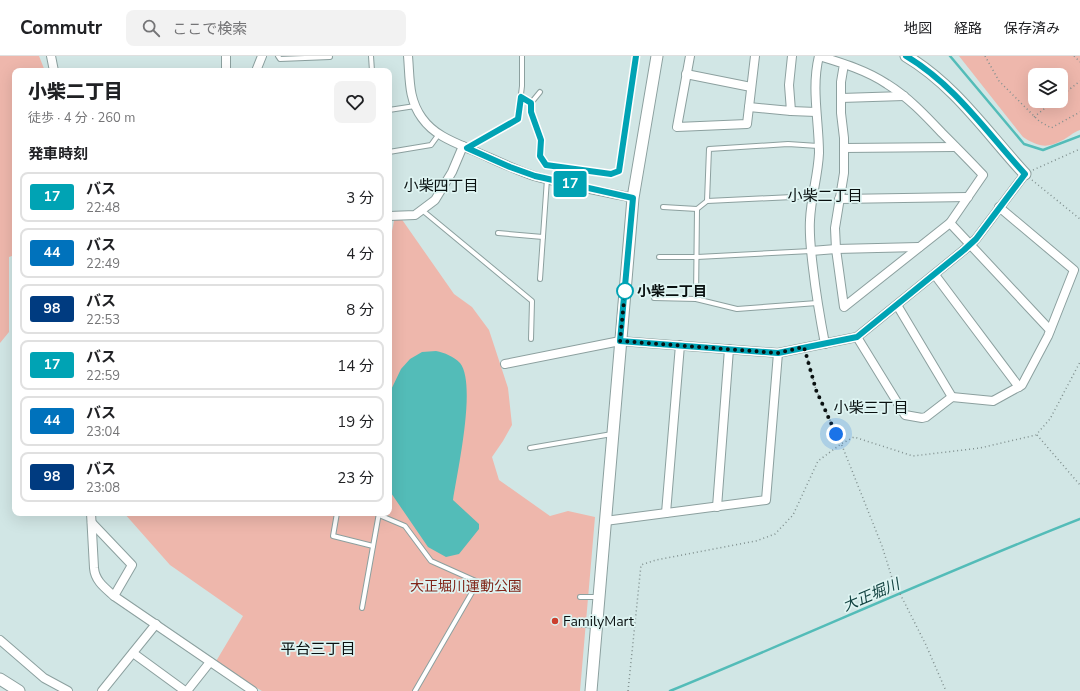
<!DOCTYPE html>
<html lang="ja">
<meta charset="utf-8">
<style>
body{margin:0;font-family:"Nunito Sans","Noto Sans JP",sans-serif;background:#f2f2f2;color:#202124;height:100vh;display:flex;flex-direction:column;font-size:15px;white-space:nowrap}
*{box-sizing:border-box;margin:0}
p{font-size:13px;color:#757577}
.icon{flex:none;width:22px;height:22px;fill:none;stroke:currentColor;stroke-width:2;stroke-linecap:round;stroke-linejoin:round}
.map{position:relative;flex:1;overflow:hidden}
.panel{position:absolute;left:12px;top:12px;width:380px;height:448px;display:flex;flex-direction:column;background:#fff;border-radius:8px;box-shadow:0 4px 16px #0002}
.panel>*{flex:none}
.badge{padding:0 8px;border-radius:3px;font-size:14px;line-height:26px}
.buttons{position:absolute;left:1028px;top:12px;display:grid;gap:8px}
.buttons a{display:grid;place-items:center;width:40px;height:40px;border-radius:8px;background:#fff;box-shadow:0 4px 16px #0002;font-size:20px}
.you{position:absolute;width:20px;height:20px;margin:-10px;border:3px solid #fff;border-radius:50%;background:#1a73e8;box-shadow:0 0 0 6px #1a73e833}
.map>.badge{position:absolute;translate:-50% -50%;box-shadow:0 0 0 2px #fff}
h2{padding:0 16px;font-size:15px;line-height:36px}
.round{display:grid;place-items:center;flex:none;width:42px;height:42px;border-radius:8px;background:#f2f2f2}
.summary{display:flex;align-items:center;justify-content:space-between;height:68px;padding:0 16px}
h1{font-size:19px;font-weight:800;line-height:30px}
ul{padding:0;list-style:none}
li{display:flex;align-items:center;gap:12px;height:50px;margin:0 8px 6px;padding:0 8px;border:2px solid #e0e0e0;border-radius:8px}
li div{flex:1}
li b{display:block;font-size:15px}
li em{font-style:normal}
li .badge{min-width:44px;font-weight:700;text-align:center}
header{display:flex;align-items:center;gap:24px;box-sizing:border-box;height:56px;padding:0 20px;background:#fff;border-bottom:1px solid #e0e0e0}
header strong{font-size:19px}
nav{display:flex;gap:22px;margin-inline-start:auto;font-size:14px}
.search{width:280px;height:36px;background:#f2f2f2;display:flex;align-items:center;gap:10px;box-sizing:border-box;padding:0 14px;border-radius:8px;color:#757577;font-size:15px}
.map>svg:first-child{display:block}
</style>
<header>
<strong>Commutr</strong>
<div class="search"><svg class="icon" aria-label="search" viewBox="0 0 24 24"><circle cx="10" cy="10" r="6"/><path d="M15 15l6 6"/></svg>ここで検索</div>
<nav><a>地図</a><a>経路</a><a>保存済み</a></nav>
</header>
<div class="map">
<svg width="1080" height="635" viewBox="0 0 1080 635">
<rect width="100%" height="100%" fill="#d1e6e5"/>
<g fill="#eeb7ac" fill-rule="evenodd">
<polygon points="0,0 39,0 45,15 15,15 15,199 9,201 9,276 0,287"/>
<path d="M959,0H1080V74C1073,76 1068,82 1061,85C1046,93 1037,90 1023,81ZM1035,19H1061V45H1035Z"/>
<polygon points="396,155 454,238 472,251 489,274 508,332 512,369 503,385 492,401 499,424 550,460 568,455 595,461 580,635 262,635 215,607 243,560 170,509 124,457 389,457 389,190"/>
</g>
<path fill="#53bcb8" d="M436,295C445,297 453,300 460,307C477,328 457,417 453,444L479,468V473L459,498L446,501L428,491L389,434V338L401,313L410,303L422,296Z"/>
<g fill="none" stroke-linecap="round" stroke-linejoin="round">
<g stroke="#53bcb8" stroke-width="2.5">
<polyline points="950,0 1024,88 1043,94 1080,80"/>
<path d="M670,635C807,579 942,517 1080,463"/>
</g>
<defs>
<g id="lane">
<polyline points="278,0 280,3 330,1"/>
<polyline points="371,0 372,15"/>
<polyline points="521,41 531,47 531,56 541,84 540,100 546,109 611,118 619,115 636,0"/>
<polyline points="531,47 540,36"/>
<polyline points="389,54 415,50"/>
<polyline points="467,92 518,63 522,30 522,0"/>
<polyline points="389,96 431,89 439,78"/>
<polyline points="707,145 813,140"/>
<polyline points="663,151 697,153"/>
<polyline points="422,154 532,245 531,283"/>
<polyline points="498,177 543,181"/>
<polyline points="659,201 697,201 811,195"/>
<polyline points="540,223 547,123"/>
<polyline points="654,242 696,243 697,153 707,145 709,93 788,88 818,90"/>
<polyline points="696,243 737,253 817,247"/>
<polyline points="530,392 612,378"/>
<polyline points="337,457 333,480 373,490"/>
<polyline points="379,459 405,470 431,505 478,526 415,635"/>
<polyline points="580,541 598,541"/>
<polyline points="362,552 379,457"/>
<polyline points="577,568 596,570"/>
</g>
<g id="street">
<polyline points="51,0 54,15"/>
<polyline points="226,0 226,15"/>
<path d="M408,0C410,22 408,43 422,62C434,79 453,86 472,94C493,103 513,113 534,120C566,129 600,135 633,142"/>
<polyline points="690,0 677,71 747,68 755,0"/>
<path d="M819,0C842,7 866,14 887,28C908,41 925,59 942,77C956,91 970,105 983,119L950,167L844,251L836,193L835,172L844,117V82L841,57V26L844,8"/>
<path d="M819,0C811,32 819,65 819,97C818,120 811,141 810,164C809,180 811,196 813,212C816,238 820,262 825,288"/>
<polyline points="256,15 262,0"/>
<polyline points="686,18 751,31"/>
<polyline points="841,42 904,40"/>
<polyline points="749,51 791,55 789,29 792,0"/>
<polyline points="791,55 816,56"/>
<polyline points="844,92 955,91"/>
<polyline points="839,143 968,141"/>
<polyline points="389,160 415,159 435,144 452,116 463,90"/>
<polyline points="950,167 1050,274"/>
<polyline points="811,195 836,193 919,191"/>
<polyline points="935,219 1019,331"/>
<polyline points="897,249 952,341"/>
<polyline points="857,281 905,359 922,362 926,361 952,341 993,345 1022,329 1048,280 1074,214 999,151"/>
<polyline points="505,308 620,285 778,297 857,281 964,194 976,183 1025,118"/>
<polyline points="717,451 729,293"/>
<path d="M91,457L94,512C95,525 105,532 114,540L253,635"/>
<polyline points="666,457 680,289"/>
<polyline points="605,465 766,444 778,297"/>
<polyline points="92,467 132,509 114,540"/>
<polyline points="0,584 44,622 68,635"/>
<polyline points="133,597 185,635"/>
<polyline points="102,635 156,568"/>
<polyline points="187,635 210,606"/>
</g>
<g id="secondary">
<path d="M906,0C955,29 987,77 1025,118"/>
<polyline points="0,623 19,635"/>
<polyline points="591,635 633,142 657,0"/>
</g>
</defs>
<use href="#lane" stroke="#8ca09f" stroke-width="6"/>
<use href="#street" stroke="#8ca09f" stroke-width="10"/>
<use href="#secondary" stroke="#8ca09f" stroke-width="13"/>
<g stroke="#80908f" stroke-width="1.5" stroke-dasharray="1 3" stroke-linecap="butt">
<polyline points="985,0 999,25 1039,65 1051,72 1080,56"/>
<polyline points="1074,0 1080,6"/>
<polyline points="1061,40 1080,25"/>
<polyline points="1034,61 1054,45"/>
<polyline points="1033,114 1080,93"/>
<polyline points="1032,124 1080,163"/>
<polyline points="807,300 816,334 843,392 882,490 892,522 926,589 946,635"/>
<polyline points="1037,379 1080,429"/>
<polyline points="628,635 641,509 656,504 756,485 775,478 793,459 818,405 841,388 854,381 913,400 980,392 1036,379 1050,363 1080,306"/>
</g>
<use href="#lane" stroke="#fff" stroke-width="4"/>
<use href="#street" stroke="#fff" stroke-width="8"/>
<use href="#secondary" stroke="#fff" stroke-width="11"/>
</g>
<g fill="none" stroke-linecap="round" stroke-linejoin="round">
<defs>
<path id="line" d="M636,0L619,115L611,118L546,109L540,100L541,84L531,56V47L521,41L518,63L467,92L510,111L535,120L633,142L620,285L778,297L857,281L964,194L976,183L1025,118C987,77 955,29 906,0"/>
</defs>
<use href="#line" stroke="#fff" stroke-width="9"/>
<use href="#line" stroke="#00a3b4" stroke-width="6"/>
<polyline stroke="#091010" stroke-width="4" stroke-dasharray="0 7.2" points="625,235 620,285 778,297 804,291 816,334 836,378"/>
</g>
<circle fill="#fff" stroke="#00a3b4" stroke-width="2" cx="625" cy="235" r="8"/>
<circle fill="#cb3f2d" stroke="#def4f2" stroke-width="1.5" cx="555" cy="565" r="4"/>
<g text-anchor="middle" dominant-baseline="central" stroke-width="3.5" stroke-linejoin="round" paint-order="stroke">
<g font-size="14" font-weight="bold" fill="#091010" stroke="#def4f2" text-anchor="start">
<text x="637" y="235">小柴二丁目</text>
</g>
<g font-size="14" fill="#802519" stroke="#def4f2">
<text x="466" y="530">大正堀川運動公園</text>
</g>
<g font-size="14" fill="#091010" stroke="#def4f2" text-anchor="start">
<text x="563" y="565">FamilyMart</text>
</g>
<g font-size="15" fill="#091010" stroke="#def4f2">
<text x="441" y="130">小柴四丁目</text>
<text x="825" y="140">小柴二丁目</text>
<text x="871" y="352">小柴三丁目</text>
<text x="318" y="593">平台三丁目</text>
</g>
<g font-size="15" font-style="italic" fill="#134341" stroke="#def4f2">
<text transform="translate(871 539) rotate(-23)">大正堀川</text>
</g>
</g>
</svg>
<div class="buttons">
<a><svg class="icon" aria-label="layers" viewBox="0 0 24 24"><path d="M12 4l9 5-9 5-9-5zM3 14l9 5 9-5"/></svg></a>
</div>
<div class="you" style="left:836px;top:378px"></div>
<b class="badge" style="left:570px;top:128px;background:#00a3b4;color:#fff">17</b>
<section class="panel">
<div class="summary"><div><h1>小柴二丁目</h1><p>徒歩 · 4 分 · 260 m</p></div><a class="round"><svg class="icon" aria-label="heart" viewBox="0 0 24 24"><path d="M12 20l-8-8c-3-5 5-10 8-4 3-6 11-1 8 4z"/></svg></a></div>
<h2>発車時刻</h2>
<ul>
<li><span class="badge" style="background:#00a3b4;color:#fff">17</span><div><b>バス</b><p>22:48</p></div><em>3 分</em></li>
<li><span class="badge" style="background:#0072bc;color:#fff">44</span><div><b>バス</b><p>22:49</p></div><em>4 分</em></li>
<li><span class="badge" style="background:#003b80;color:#fff">98</span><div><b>バス</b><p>22:53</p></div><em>8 分</em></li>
<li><span class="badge" style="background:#00a3b4;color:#fff">17</span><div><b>バス</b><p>22:59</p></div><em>14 分</em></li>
<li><span class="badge" style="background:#0072bc;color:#fff">44</span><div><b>バス</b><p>23:04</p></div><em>19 分</em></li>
<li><span class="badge" style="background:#003b80;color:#fff">98</span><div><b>バス</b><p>23:08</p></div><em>23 分</em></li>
</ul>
</section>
</div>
